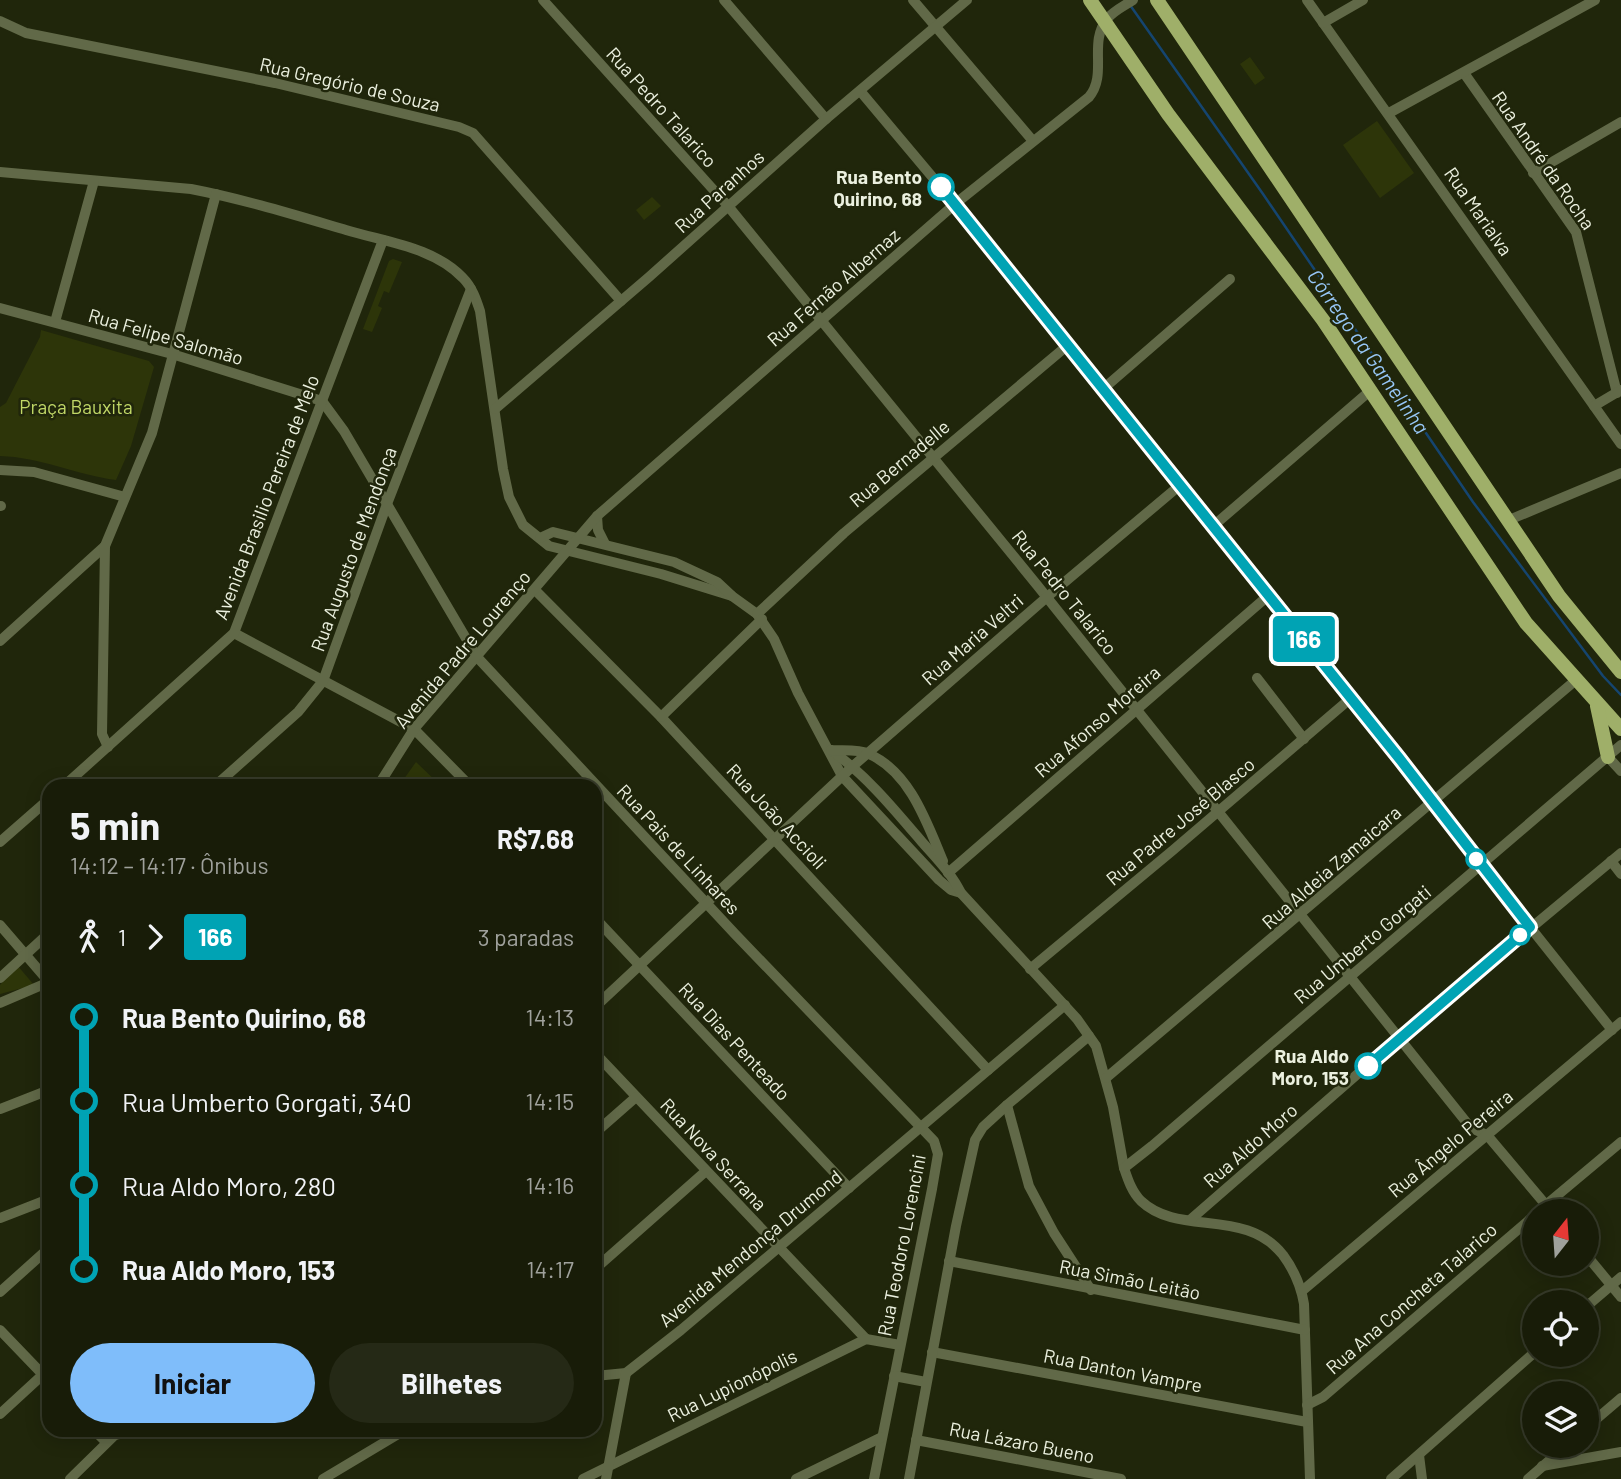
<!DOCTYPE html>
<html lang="pt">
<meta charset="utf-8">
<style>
body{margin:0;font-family:Barlow,sans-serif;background:#252916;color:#f1f3f6;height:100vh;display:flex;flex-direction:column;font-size:26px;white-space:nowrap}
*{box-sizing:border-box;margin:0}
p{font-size:23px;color:#9fa19c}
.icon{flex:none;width:38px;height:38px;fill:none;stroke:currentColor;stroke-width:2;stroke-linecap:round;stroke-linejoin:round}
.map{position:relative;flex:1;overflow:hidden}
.details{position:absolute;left:42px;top:779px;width:560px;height:658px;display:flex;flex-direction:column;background:#181c08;border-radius:21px;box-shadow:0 4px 18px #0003,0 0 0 2px #363a29}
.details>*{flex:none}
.badge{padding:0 14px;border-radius:5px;font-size:24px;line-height:46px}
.needle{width:46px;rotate:17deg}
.controls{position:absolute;left:1522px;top:1199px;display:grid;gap:14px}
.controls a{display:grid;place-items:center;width:77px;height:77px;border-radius:50%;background:#181c08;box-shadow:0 4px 18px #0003,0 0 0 2px #363a29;font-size:35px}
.map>.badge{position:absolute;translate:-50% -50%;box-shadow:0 0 0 4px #fff}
.legs{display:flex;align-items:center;gap:10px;height:77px;padding:0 28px;font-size:23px}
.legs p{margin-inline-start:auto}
.headline{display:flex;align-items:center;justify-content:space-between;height:119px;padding:0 28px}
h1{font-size:38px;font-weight:700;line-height:52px}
.cta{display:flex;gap:14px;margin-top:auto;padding:14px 28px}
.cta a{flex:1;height:80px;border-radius:42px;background:#7fbdfa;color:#111;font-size:28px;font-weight:700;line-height:80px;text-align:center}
.cta a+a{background:#252916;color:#f1f3f6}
ul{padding:0 28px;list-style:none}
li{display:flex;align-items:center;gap:24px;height:84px;font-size:26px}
li i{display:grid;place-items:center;width:10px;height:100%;margin:0 9px;background:currentColor}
li i::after{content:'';width:18px;height:18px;margin:-9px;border:5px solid;border-radius:50%;background:#181c08}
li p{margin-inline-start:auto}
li:first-child i{background:linear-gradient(#0000 50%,currentColor 0)}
li:last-child i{background:linear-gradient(currentColor 50%,#0000 0)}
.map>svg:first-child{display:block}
</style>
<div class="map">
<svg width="1621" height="1479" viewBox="0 0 1621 1479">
<rect width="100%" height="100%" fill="#20260b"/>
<g fill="#2d3509">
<polygon points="1250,57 1265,78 1255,85 1240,64"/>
<polygon points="1377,121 1414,173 1380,198 1343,145"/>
<polygon points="652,197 661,206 644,220 636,210"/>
<polygon points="393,259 402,262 389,293 384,291 378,306 382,308 372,332 363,329 389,261"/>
<path d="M41,330L149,361L154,367L131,446L116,480C77,475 40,457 0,456V407L6,403L40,337Z"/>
<polygon points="416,762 441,786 399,786"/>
<polygon points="17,965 34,985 0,994 0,985"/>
</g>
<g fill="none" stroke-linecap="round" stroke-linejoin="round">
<polyline stroke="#154570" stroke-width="2.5" points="1130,5 1263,194 1473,502 1603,676 1621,695"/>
<g stroke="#616948" stroke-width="10">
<polyline points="543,0 728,206 1037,585 1471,1128 1487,1135 1551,1211"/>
<polyline points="724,0 826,119"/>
<polyline points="913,0 1033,141"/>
<polyline points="1307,0 1621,444"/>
<polyline points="0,21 26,33 275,83 459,127 473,133 621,301"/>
<polyline points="1323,23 1363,0"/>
<polyline points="1464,73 1576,232 1617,393"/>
<polyline points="861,92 955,204 1212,527 1399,758 1530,927 1612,1030"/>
<polyline points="1389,113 1595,0"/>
<path d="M0,172L191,189C243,199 295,215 346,230C385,242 434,247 463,278C472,287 476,299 480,311L503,469L509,497L523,525L549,546L661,574L732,596"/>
<polyline points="1533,173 1621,122"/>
<polyline points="0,308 172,354 322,401 344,431 477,657 735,934 934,1141 938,1154 932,1189 874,1479"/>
<polyline points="55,322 94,181"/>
<polyline points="1103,389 1230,279"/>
<polyline points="1594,406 1621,390"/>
<polyline points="495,409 649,277 826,119 967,0"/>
<polyline points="0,470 34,472 125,497"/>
<polyline points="0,506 1,506"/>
<polyline points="597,516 598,530 605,544"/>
<polyline points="1509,520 1621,473"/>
<polyline points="1212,527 1371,390"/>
<polyline points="540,538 553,532 674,562 717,582 732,596 757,614 774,639 798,693 842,776 939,880 951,890 961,893"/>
<polyline points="535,590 661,717 988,1070"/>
<polyline points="757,614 844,533 1068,345"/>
<polyline points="234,633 414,729 470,786"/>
<polyline points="0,641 105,546"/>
<polyline points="1257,678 1304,739"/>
<polyline points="661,717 762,619"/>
<polyline points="108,747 102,734 105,546 152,433 216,194"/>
<path d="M831,750C866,775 894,809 922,842C936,858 952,874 961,893L1077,1019L1096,1046L1113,1107L1124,1168C1128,1180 1132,1192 1141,1201C1179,1237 1245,1207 1283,1255C1294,1270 1301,1286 1304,1304L1310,1479"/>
<path d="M831,750C843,751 858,749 869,754C910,772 927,823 943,861"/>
<polyline points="1608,757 1621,771"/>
<polyline points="64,786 234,633 383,240"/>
<polyline points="215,786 298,712 323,681 387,504 471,289"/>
<path d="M378,786L414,729L597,516L955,204L1089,97C1108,74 1088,43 1107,19C1113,11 1124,6 1133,0"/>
<polyline points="0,842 49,799"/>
<polyline points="1611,861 1621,874"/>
<polyline points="948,873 1269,595"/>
<polyline points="595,918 849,1188"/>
<polyline points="0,925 49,982"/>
<polyline points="1030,969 1172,851 1351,698"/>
<polyline points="0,978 49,933"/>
<polyline points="0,1003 49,982"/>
<polyline points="595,1007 853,766 1047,597 1179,486"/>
<polyline points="595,1053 866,1339"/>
<polyline points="1106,1078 1576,680"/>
<polyline points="1007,1105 1029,1186 1054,1233 1091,1290"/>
<polyline points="0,1109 49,1090"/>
<polyline points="595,1133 636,1097"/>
<polyline points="1124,1168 1152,1146 1621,745"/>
<polyline points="1541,1209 1621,1142"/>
<polyline points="0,1218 49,1199"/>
<polyline points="1190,1220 1400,1037 1621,853"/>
<polyline points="1587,1256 1621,1297"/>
<polyline points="949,1261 1305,1330"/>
<polyline points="595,1269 706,1171"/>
<polyline points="1302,1291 1621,1022"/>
<polyline points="0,1292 49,1248"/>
<polyline points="1587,1306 1621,1277"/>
<polyline points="0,1330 49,1381"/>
<polyline points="932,1352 1307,1422"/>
<polyline points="595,1376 626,1373 681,1330 1065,1005"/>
<polyline points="894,1376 926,1382"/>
<polyline points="1307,1405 1323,1397 1535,1215"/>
<polyline points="0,1414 49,1369"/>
<polyline points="1587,1427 1621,1398"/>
<polyline points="94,1430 106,1442"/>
<polyline points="114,1435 139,1430"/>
<polyline points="916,1440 1121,1479"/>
<polyline points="1419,1455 1422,1479"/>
<polyline points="1542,1466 1621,1452"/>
<polyline points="70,1479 120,1430"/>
<polyline points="323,1479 405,1430"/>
<polyline points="583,1479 866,1339 900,1345"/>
<polyline points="606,1479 626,1373"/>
<polyline points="796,1479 882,1437"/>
<polyline points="909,1479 956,1226 975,1140 983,1127 1007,1105 1089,1036"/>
<polyline points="1391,1479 1535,1352"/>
<polyline points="1528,1479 1566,1446"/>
</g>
<g stroke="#9faf69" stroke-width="14">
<polyline points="1090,0 1168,114 1323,320 1526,623 1621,729"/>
<polyline points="1157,0 1559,596 1621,672"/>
<polyline points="1597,706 1608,757"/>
</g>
</g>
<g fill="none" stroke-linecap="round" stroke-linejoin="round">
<defs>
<polyline id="line-1" points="941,187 1399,758 1530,927 1368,1066"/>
</defs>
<use href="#line-1" stroke="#fff" stroke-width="16"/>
<use href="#line-1" stroke="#00a3b4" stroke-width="10"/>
</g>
<g fill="#fff" stroke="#00a3b4" stroke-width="3.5">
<circle cx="941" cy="187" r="12"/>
<circle cx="1476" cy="859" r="9"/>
<circle cx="1520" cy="935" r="9"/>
<circle cx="1368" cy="1066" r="12"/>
</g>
<g text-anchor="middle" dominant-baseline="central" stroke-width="5" stroke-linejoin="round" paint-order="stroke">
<g font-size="19" fill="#ebf0df" stroke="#20260b">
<text transform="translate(350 84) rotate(13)">Rua Gregório de Souza</text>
<text transform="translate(662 107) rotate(48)">Rua Pedro Talarico</text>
<text transform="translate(1544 160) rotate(55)">Rua André da Rocha</text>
<text transform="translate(719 191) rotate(-42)">Rua Paranhos</text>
<text transform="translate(1479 211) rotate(55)">Rua Marialva</text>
<text transform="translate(833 287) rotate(-41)">Rua Fernão Albernaz</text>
<text transform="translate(166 336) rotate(16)">Rua Felipe Salomão</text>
<text transform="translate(899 463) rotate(-40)">Rua Bernadelle</text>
<text transform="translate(266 497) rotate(-69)">Avenida Brasilio Pereira de Melo</text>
<text transform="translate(353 549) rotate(-70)">Rua Augusto de Mendonça</text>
<text transform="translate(1065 592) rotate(51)">Rua Pedro Talarico</text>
<text transform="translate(972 639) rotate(-41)">Rua Maria Veltri</text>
<text transform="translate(462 649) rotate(-50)">Avenida Padre Lourenço</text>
<text transform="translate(1097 721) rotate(-41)">Rua Afonso Moreira</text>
<text transform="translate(777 816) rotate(47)">Rua João Accioli</text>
<text transform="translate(1180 821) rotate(-40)">Rua Padre José Blasco</text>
<text transform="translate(679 849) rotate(47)">Rua Pais de Linhares</text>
<text transform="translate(1331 867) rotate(-41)">Rua Aldeia Zamaicara</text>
<text transform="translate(1362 944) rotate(-40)">Rua Umberto Gorgati</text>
<text transform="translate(735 1041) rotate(47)">Rua Dias Penteado</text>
<text transform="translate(1450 1143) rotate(-40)">Rua Ângelo Pereira</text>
<text transform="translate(1250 1145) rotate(-41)">Rua Aldo Moro</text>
<text transform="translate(714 1154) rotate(47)">Rua Nova Serrana</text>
<text transform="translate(901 1245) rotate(-79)">Rua Teodoro Lorencini</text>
<text transform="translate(750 1248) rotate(-40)">Avenida Mendonça Drumond</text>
<text transform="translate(1130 1279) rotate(11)">Rua Simão Leitão</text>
<text transform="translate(1411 1298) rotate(-41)">Rua Ana Concheta Talarico</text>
<text transform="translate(1123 1370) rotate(11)">Rua Danton Vampre</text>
<text transform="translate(732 1385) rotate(-26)">Rua Lupionópolis</text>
<text transform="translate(1022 1442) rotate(11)">Rua Lázaro Bueno</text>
</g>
<g font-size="19" font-weight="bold" fill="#ebf0df" stroke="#20260b" text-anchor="end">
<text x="922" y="176">Rua Bento<tspan x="922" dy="22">Quirino, 68</tspan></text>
<text x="1349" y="1055">Rua Aldo<tspan x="1349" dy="22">Moro, 153</tspan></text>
</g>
<g font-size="19" fill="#c1d867" stroke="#20260b">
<text x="76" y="406">Praça Bauxita</text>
</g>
<g font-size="21" font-style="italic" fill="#97c7f7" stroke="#20260b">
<text transform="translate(1369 351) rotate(55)">Córrego da Gamelinha</text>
</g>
</g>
</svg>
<div class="controls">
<a><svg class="needle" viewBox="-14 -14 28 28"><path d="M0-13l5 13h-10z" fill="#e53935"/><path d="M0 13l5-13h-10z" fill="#9fa19c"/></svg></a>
<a><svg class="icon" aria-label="locate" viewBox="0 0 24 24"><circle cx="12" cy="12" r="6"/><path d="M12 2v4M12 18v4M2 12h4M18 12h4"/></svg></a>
<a><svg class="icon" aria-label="layers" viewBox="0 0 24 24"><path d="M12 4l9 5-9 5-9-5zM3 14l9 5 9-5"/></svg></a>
</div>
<b class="badge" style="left:1304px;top:639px;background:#00a3b4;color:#fff">166</b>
<section class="details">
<div class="headline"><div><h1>5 min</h1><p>14:12 – 14:17 · Ônibus</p></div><b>R$7.68</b></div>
<div class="legs"><svg class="icon" aria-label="walk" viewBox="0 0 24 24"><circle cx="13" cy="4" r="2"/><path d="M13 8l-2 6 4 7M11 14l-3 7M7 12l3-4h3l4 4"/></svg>1<svg class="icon" aria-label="forward" viewBox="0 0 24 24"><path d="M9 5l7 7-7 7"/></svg><b class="badge" style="background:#00a3b4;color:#fff">166</b><p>3 paradas</p></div>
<ul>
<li><i style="color:#00a3b4"></i><b>Rua Bento Quirino, 68</b><p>14:13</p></li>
<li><i style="color:#00a3b4"></i><span>Rua Umberto Gorgati, 340</span><p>14:15</p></li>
<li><i style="color:#00a3b4"></i><span>Rua Aldo Moro, 280</span><p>14:16</p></li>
<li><i style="color:#00a3b4"></i><b>Rua Aldo Moro, 153</b><p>14:17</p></li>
</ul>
<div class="cta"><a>Iniciar</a><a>Bilhetes</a></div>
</section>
</div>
